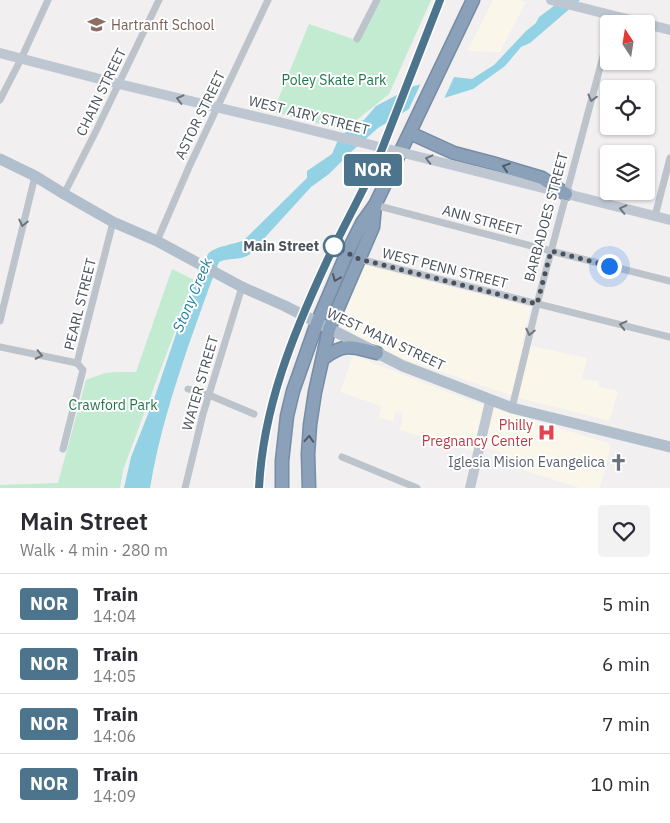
<!DOCTYPE html>
<meta charset="utf-8">
<style>
body{margin:0;font-family:"IBM Plex Sans",sans-serif;background:#f2f2f3;color:#2b2b33;height:100vh;display:flex;flex-direction:column;font-size:19px;white-space:nowrap}
*{box-sizing:border-box;margin:0}
p{font-size:16px;color:#7c7c81}
.icon{flex:none;width:28px;height:28px;fill:none;stroke:currentColor;stroke-width:2;stroke-linecap:round;stroke-linejoin:round}
.map{position:relative;height:488px;overflow:hidden}
.panel{display:flex;flex-direction:column;background:#fff;flex:1}
.panel>*{flex:none}
.badge{padding:0 10px;border-radius:4px;font-size:18px;line-height:32px}
.needle{width:32px;rotate:348deg}
.controls{position:absolute;left:600px;top:15px;display:grid;gap:10px}
.controls a{display:grid;place-items:center;width:55px;height:55px;border-radius:5px;background:#fff;box-shadow:0 1px 4px #0004;font-size:25px}
.you{position:absolute;width:25px;height:25px;margin:-12px;border:4px solid #fff;border-radius:50%;background:#1a73e8;box-shadow:0 0 0 8px #1a73e833}
.map>.badge{position:absolute;translate:-50% -50%;box-shadow:0 0 0 2px #fff}
.round{display:grid;place-items:center;flex:none;width:52px;height:52px;border-radius:5px;background:#f2f2f3}
.summary{display:flex;align-items:center;justify-content:space-between;height:85px;padding:0 20px}
h1{font-size:24px;font-weight:600;line-height:38px}
ul{padding:0;list-style:none}
li{display:flex;align-items:center;gap:15px;height:60px;padding:0 20px;border-top:1px solid #e1e1e2}
li div{flex:1}
li b{display:block;font-size:19px}
li em{font-style:normal}
li .badge{min-width:55px;font-weight:700;text-align:center}
.map>svg:first-child{display:block}
</style>
<div class="map">
<svg width="670" height="488" viewBox="0 0 670 488">
<rect width="100%" height="100%" fill="#f1efef"/>
<g fill="#faf6ea">
<polygon points="493,0 518,0 526,2 500,52 467,51"/>
<polygon points="365,265 531,307 522,344 587,358 582,379 599,381 599,387 618,391 610,421 519,398 401,358 338,325"/>
<polygon points="353,355 468,400 611,444 600,488 580,488 504,464 505,458 500,455 500,452 476,444 474,451 400,430 403,413 396,411 393,421 379,418 381,406 340,392"/>
</g>
<g fill="#c2ebd2">
<polygon points="376,0 431,0 389,94 344,130 273,112 309,24 356,40"/>
<polygon points="172,269 194,280 123,470 120,488 0,488 0,485 58,483 86,380 105,373 115,372 136,372"/>
</g>
<path fill="#93d1e4" d="M562,0H580L530,43L521,47L505,66L473,89L409,109L378,128L352,151L329,174L311,187L249,255C238,261 229,257 219,262C208,289 199,316 189,344C173,391 158,439 150,488H124L131,457L154,399L177,331L192,299V290L208,254C215,246 233,245 244,240L307,178V171L332,154L338,140L356,122L364,120L376,106L414,86L454,77L472,79L494,65L526,31L536,23L539,17Z"/>
<polygon fill="#f1efef" points="455,75 443,101 407,113 422,81"/>
<g fill="none" stroke-linecap="round" stroke-linejoin="round">
<defs>
<g id="highway">
<polyline points="410,133 454,153 492,163 542,178 566,194"/>
<path d="M324,358C345,342 353,347 377,353"/>
<polyline points="282,488 282,461 287,416 293,391 317,323 346,255 362,223 375,205 473,0"/>
<polyline points="309,488 308,454 310,425 315,392 329,329 373,227 375,205"/>
</g>
</defs>
<use href="#highway" stroke="#778ca5" stroke-width="15"/>
<g stroke="#bcc3cb" stroke-width="7">
<polyline points="357,39 377,0"/>
<polyline points="0,100 21,59 48,0"/>
<polyline points="64,194 96,131 159,0"/>
<polyline points="375,205 551,251 670,281"/>
<polyline points="655,216 670,158"/>
<polyline points="157,241 189,167 268,0"/>
<polyline points="359,259 670,337"/>
<polyline points="0,321 35,176"/>
<polyline points="0,347 77,363"/>
<polyline points="77,363 113,222"/>
<polyline points="188,389 209,395 254,414"/>
<polyline points="512,408 537,304 609,34"/>
<polyline points="63,449 83,370 77,363"/>
<polyline points="342,457 417,488"/>
<polyline points="185,488 203,414 242,287"/>
</g>
<g stroke="#bec7d1" stroke-width="10">
<polyline points="551,0 670,30"/>
<polyline points="0,53 119,84 279,122"/>
<polyline points="476,171 670,220"/>
<polyline points="470,488 490,401"/>
</g>
<polyline stroke="#b1becb" stroke-width="11" points="0,159 35,176 64,194 113,222 157,241 242,287 285,306 403,366 512,408 670,447"/>
<use href="#highway" stroke="#8ba1b9" stroke-width="12"/>
<defs>
<path id="rail" d="M259,488C263,406 293,334 327,261C342,229 360,198 375,166C400,112 417,55 440,0"/>
</defs>
<use href="#rail" stroke="#b2b4b9" stroke-width="4.5"/>
<use href="#rail" stroke="#fff" stroke-width="2.5" stroke-dasharray="8" stroke-linecap="butt"/>
<polyline stroke="#bec7d1" stroke-width="10" points="279,122 476,171"/>
</g>
<defs><path id="oneway-chevron" d="M-2-3.5L2.5 0L-2 3.5" fill="none" stroke-width="1.6" stroke-linecap="round" stroke-linejoin="round" transform="scale(1.25)"/></defs>
<g stroke="#6c747d">
<use href="#oneway-chevron" transform="translate(592 98) rotate(105)"/>
<use href="#oneway-chevron" transform="translate(23 223) rotate(103)"/>
<use href="#oneway-chevron" transform="translate(623 325) rotate(-166)"/>
<use href="#oneway-chevron" transform="translate(530 332) rotate(103)"/>
<use href="#oneway-chevron" transform="translate(39 355) rotate(12)"/>
</g>
<g stroke="#6c757e">
<use href="#oneway-chevron" transform="translate(180 99) rotate(-166)"/>
<use href="#oneway-chevron" transform="translate(429 159) rotate(-166)"/>
<use href="#oneway-chevron" transform="translate(623 209) rotate(-167)"/>
</g>
<g stroke="#505a64">
<use href="#oneway-chevron" transform="translate(506 167) rotate(-162)"/>
<use href="#oneway-chevron" transform="translate(336 278) rotate(113)"/>
<use href="#oneway-chevron" transform="translate(309 439) rotate(-86)"/>
</g>
<g fill="none" stroke-linecap="round" stroke-linejoin="round">
<defs>
<path id="line" d="M259,488C263,407 293,334 327,261C345,223 366,187 382,149L440,0"/>
</defs>
<use href="#line" stroke="#fff" stroke-width="11"/>
<use href="#line" stroke="#4c748c" stroke-width="8"/>
<polyline stroke="#49525b" stroke-width="5" stroke-dasharray="0 9" points="334,246 359,259 537,304 551,251 609,266"/>
</g>
<defs>
<symbol id="school-bare" viewBox="-9 -9 18 18"><path d="M0-5L7-2L0 1L-7-2ZM-4 1L0 2.5L4 1V4Q0 6-4 4Z" fill="#8d6e63" stroke="#fff" stroke-width="2.5" paint-order="stroke"/></symbol>
<symbol id="hospital-bare" viewBox="-9 -9 18 18"><path d="M-5-5h3v3.5h4V-5h3V5h-3V1.5h-4V5h-3Z" fill="#e0444e" stroke="#fff" stroke-width="2.5" paint-order="stroke"/></symbol>
<symbol id="church-bare" viewBox="-9 -9 18 18"><path d="M-1.2-6h2.4v3.5h3.3v2.4h-3.3V6h-2.4V-.1h-3.3v-2.4h3.3Z" fill="#6b7280" stroke="#fff" stroke-width="2.5" paint-order="stroke"/></symbol>
</defs>
<g fill-rule="evenodd">
<use href="#school-bare" x="84" y="12" width="25" height="25"/>
<use href="#hospital-bare" x="534" y="420" width="25" height="25"/>
<use href="#church-bare" x="606" y="450" width="25" height="25"/>
</g>
<circle fill="#fff" stroke="#4c748c" stroke-width="2.5" cx="334" cy="246" r="10"/>
<g text-anchor="middle" dominant-baseline="central" stroke-width="4" stroke-linejoin="round" paint-order="stroke">
<g font-size="14" fill="#785e54" stroke="#fff" text-anchor="start">
<text x="111" y="25">Hartranft School</text>
</g>
<g font-size="14" fill="#20764c" stroke="#fff">
<text x="334" y="80">Poley Skate Park</text>
<text x="113" y="405">Crawford Park</text>
</g>
<g font-size="14" fill="#49525b" stroke="#fff">
<text transform="translate(101 92) rotate(-64)">CHAIN STREET</text>
<text transform="translate(200 115) rotate(-64)">ASTOR STREET</text>
<text transform="translate(309 115) rotate(14)">WEST AIRY STREET</text>
<text transform="translate(546 217) rotate(-75)">BARBADOES STREET</text>
<text transform="translate(482 220) rotate(15)">ANN STREET</text>
<text transform="translate(445 268) rotate(14)">WEST PENN STREET</text>
<text transform="translate(80 304) rotate(-76)">PEARL STREET</text>
<text transform="translate(386 339) rotate(25)">WEST MAIN STREET</text>
<text transform="translate(200 383) rotate(-74)">WATER STREET</text>
</g>
<g font-size="14" font-weight="bold" fill="#49525b" stroke="#fff" text-anchor="end">
<text x="319" y="246">Main Street</text>
</g>
<g font-size="14" fill="#be3a42" stroke="#fff" text-anchor="end">
<text x="533" y="425">Philly<tspan x="533" dy="16">Pregnancy Center</tspan></text>
</g>
<g font-size="14" fill="#5b616d" stroke="#fff" text-anchor="end">
<text x="605" y="462">Iglesia Mision Evangelica</text>
</g>
<g font-size="15" font-style="italic" fill="#197f9d" stroke="#fff">
<text transform="translate(192 295) rotate(-67)">Stony Creek</text>
</g>
</g>
</svg>
<div class="controls">
<a><svg class="needle" viewBox="-14 -14 28 28"><path d="M0-13l5 13h-10z" fill="#e53935"/><path d="M0 13l5-13h-10z" fill="#7c7c81"/></svg></a>
<a><svg class="icon" aria-label="locate" viewBox="0 0 24 24"><circle cx="12" cy="12" r="6"/><path d="M12 2v4M12 18v4M2 12h4M18 12h4"/></svg></a>
<a><svg class="icon" aria-label="layers" viewBox="0 0 24 24"><path d="M12 4l9 5-9 5-9-5zM3 14l9 5 9-5"/></svg></a>
</div>
<div class="you" style="left:609px;top:266px"></div>
<b class="badge" style="left:373px;top:170px;background:#4c748c;color:#fff">NOR</b>
</div>
<section class="panel">
<div class="summary"><div><h1>Main Street</h1><p>Walk · 4 min · 280 m</p></div><a class="round"><svg class="icon" aria-label="heart" viewBox="0 0 24 24"><path d="M12 20l-8-8c-3-5 5-10 8-4 3-6 11-1 8 4z"/></svg></a></div>
<ul>
<li><span class="badge" style="background:#4c748c;color:#fff">NOR</span><div><b>Train</b><p>14:04</p></div><em>5 min</em></li>
<li><span class="badge" style="background:#4c748c;color:#fff">NOR</span><div><b>Train</b><p>14:05</p></div><em>6 min</em></li>
<li><span class="badge" style="background:#4c748c;color:#fff">NOR</span><div><b>Train</b><p>14:06</p></div><em>7 min</em></li>
<li><span class="badge" style="background:#4c748c;color:#fff">NOR</span><div><b>Train</b><p>14:09</p></div><em>10 min</em></li>
</ul>
</section>
